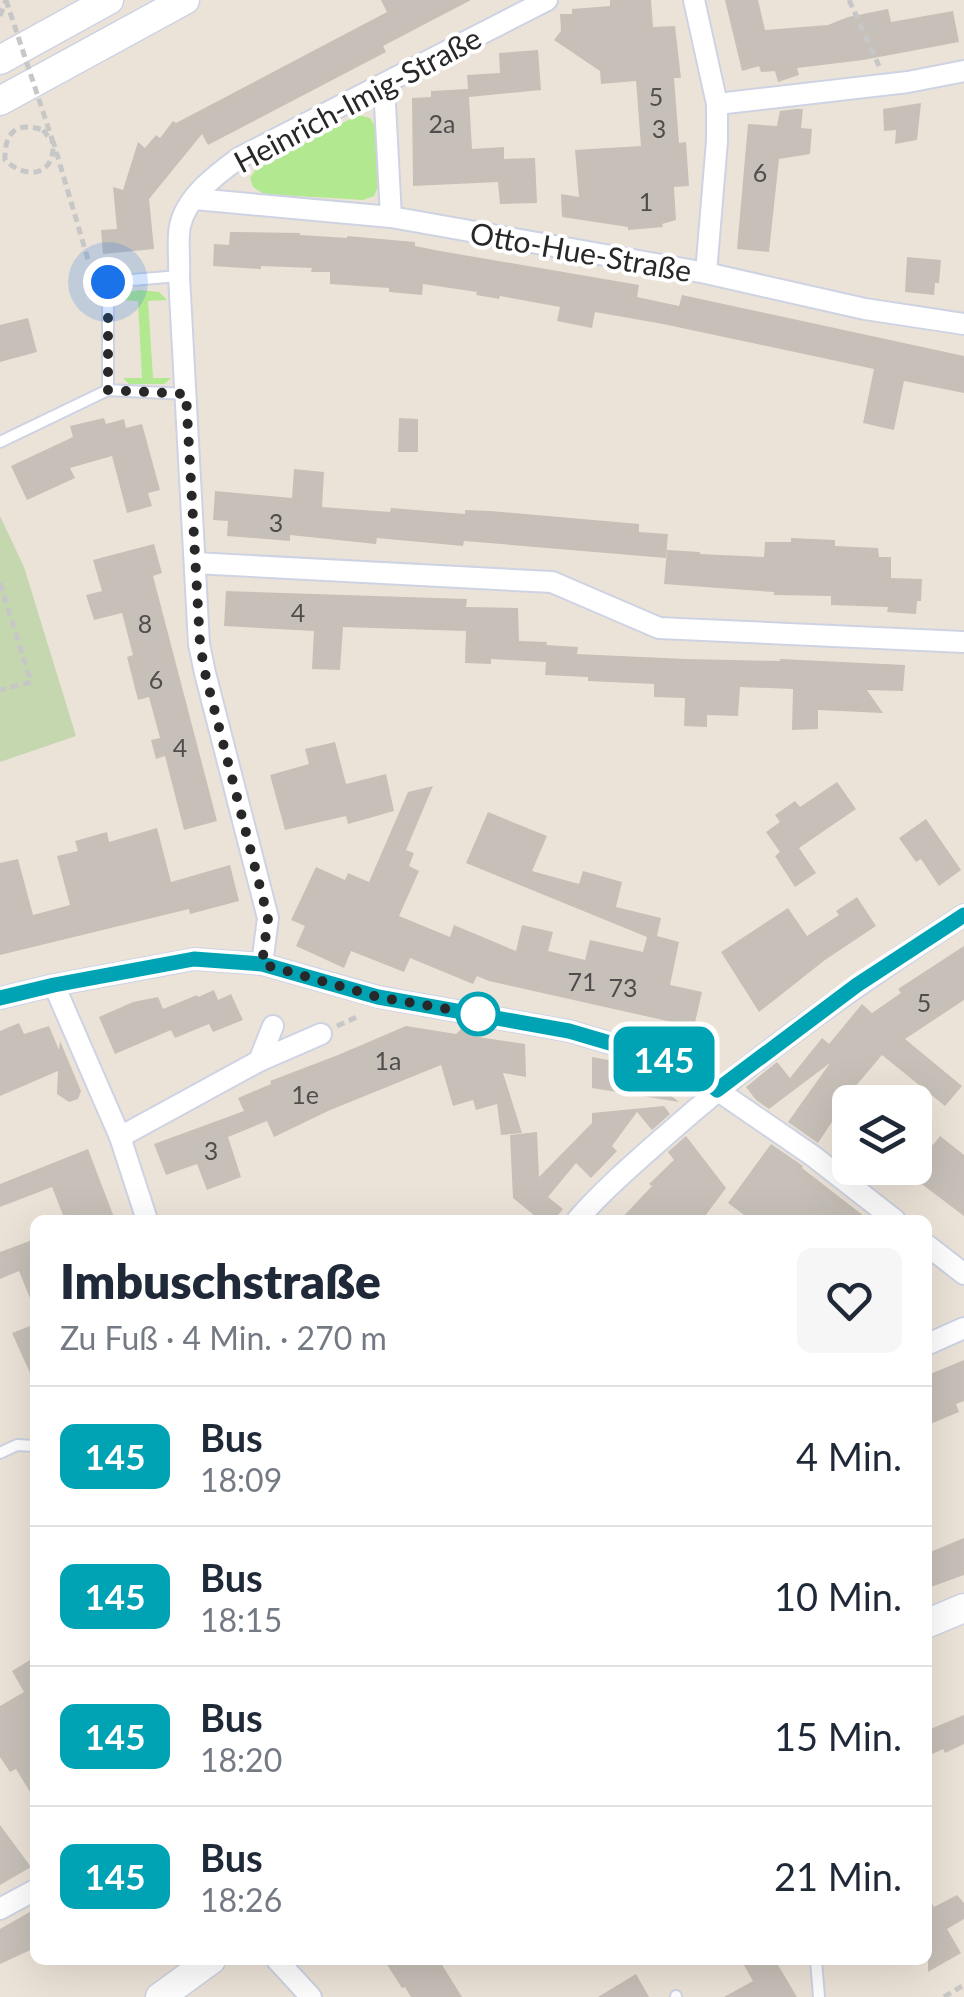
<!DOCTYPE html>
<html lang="de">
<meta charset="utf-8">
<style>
body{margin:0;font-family:Lato,sans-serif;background:#f6f6f7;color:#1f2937;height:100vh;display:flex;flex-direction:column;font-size:38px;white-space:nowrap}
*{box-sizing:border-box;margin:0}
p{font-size:32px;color:#747a83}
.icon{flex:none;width:55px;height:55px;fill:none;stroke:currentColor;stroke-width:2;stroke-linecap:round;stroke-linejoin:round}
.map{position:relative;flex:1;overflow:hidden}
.details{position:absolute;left:30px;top:1215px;width:902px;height:750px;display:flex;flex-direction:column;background:#fff;border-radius:15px;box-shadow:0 10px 40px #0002}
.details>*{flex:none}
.badge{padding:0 20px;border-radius:15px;font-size:35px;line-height:65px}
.buttons{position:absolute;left:832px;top:1085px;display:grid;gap:20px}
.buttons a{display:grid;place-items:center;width:100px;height:100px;border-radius:15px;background:#fff;box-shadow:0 10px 40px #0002;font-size:50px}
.you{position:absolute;width:50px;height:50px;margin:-25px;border:8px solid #fff;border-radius:50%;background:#1a73e8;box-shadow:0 0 0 15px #1a73e833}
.map>.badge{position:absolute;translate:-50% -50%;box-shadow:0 0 0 5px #fff}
.round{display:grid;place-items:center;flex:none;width:105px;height:105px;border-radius:15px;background:#f6f6f7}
.headline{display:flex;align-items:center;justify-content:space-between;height:170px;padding:0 30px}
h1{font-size:48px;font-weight:800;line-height:75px}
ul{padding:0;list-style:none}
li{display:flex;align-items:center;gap:30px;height:140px;padding:0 30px;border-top:2px solid #e0e1e3}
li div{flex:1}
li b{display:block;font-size:38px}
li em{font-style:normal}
li .badge{min-width:110px;font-weight:700;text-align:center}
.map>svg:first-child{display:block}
</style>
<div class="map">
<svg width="964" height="1997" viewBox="0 0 964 1997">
<rect width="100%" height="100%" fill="#ece3d8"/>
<g fill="#b1e890">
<polygon points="358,115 370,118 375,126 378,187 374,196 363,200 264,194 253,187 250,178 258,166"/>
<polygon points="140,290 159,292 167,300 148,301 153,378 171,378 164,384 129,384 123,378 142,378 138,301 118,300 122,293"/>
</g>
<polygon fill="#c4d7ae" points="0,516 24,567 76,736 0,762"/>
<g fill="#c7c0b8">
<polygon points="381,0 471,0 383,46 386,52 208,145 202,134 149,199 154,249 103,254 101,230 117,229 113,187 123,190 138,142 145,148 156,135 160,138 173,121 176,123 387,12"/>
<polygon points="610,0 651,0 653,27 675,26 681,78 674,78 679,143 686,142 689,186 674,187 676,220 662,224 663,227 628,230 628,227 562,217 561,194 579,197 575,150 641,146 636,81 601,84 600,71 554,40 561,31 560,14 572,14 572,9 610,6"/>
<polygon points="725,0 758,0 765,30 828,25 848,17 888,9 891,22 953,11 959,42 863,60 797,68 799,75 778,82 775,71 761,72 759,66 742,71"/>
<polygon points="538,50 541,90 469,97 472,149 504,147 504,159 535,158 537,203 500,204 498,182 413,186 412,98 431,97 431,91 468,89 467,75 500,73 499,53"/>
<polygon points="921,103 917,140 895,144 896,130 884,131 883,109"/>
<polygon points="796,109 803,109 801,128 812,129 810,154 779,159 769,252 737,249 748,124 777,126 780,111"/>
<polygon points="230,232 300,233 300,235 347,238 347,236 415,242 415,246 440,251 639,285 637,297 679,306 682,295 964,356 964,393 904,381 894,430 863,423 874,369 663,324 595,312 592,328 557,321 560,307 500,296 499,299 488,297 476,295 477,292 423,284 422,295 389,292 389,288 330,284 330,272 311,272 312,268 261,266 261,269 213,266 214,244 229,245"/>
<polygon points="907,257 941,260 939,283 935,283 934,295 905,292"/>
<polygon points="28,318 37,352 0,362 0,325"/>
<polygon points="104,418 106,424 124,419 126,428 142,424 160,490 148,493 152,506 127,513 112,456 70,468 75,478 27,500 11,466 73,437 70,426"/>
<polygon points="399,418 418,419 418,452 398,452"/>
<polygon points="294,469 324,472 322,507 390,512 391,508 465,514 465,510 490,511 639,524 639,532 668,534 666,558 464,541 463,546 377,538 376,544 290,535 290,541 240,537 227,536 228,521 213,520 215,491 292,498"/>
<polygon points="791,538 835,540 835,546 878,548 879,557 891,557 891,578 922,579 921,601 917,601 916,614 887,612 888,607 831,605 831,596 774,595 774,592 664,584 667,550 700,552 700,554 764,557 765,542 791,542"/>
<polygon points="154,544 162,573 153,576 217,821 184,830 165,756 156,759 151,740 160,738 149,697 138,700 127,657 133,655 122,613 94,620 86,595 102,591 93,560"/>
<polygon points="226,591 467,599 466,607 518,608 519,641 547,642 546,648 546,645 578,647 577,654 686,659 780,661 780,659 905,665 903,691 867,690 883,713 818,710 818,729 792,730 793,689 740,687 738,716 707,715 707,727 684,726 685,698 654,697 654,684 588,681 588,677 545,675 546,662 491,659 491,664 465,663 466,631 343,627 340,670 312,669 314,631 224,626"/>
<polygon points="335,742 346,784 386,774 394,811 348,824 346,816 285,830 270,775 309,764 305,749"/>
<polygon points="837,782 856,809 799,848 816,873 795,887 775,856 780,852 766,832 780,822 775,815 795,801 800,807"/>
<polygon points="433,786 406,850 414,853 409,866 419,871 399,916 450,937 454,925 516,951 522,925 553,932 548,951 585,960 590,940 643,952 647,937 466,863 488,812 547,836 532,871 579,884 583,871 622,882 616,907 661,918 657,936 679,942 670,985 702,992 694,1027 489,981 477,976 473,984 410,958 404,972 351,951 344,968 296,946 305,926 291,920 316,867 345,880 348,873 369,882 408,792"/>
<polygon points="926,819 961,870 939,886 921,859 916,862 899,838"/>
<polygon points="157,828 171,882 230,865 239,901 190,914 189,909 0,955 0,863 18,859 33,915 70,905 57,856 78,851 75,841 107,832 109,842"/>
<polygon points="857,897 876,926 825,960 759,1012 721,952 788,908 807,936 839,915 836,911"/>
<polygon points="964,946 964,1000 905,1039 962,1086 945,1106 882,1055 854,1088 864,1102 850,1102 850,1105 845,1102 818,1143 788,1122 830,1063 769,1109 756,1100 746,1087 777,1062 790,1078 822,1038 829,1044 862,1004 872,1013 901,993 898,989"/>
<polygon points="214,990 218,1000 231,994 243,1020 213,1032 209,1024 175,1038 171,1030 115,1054 99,1017 133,1002 158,997 163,1009 197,995 198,997"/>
<polygon points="19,1023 24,1034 49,1026 59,1050 60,1041 81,1091 78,1099 69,1102 57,1094 58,1071 0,1096 0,1031"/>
<polygon points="406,1026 456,1034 464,1026 472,1028 471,1036 525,1044 526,1077 503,1073 522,1133 501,1135 497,1104 476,1110 473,1100 453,1106 441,1065 328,1111 274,1137 267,1121 228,1137 241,1177 207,1190 197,1164 166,1175 154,1144 244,1111 238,1098 271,1084 270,1081 338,1055"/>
<polygon points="592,1057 630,1064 679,1102 592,1088"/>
<polygon points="664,1106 670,1114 652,1130 637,1112 612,1146 617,1151 591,1178 576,1163 548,1197 563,1209 554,1220 540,1220 513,1198 510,1135 537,1132 539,1177 592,1123 592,1113"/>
<polygon points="915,1131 933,1145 940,1136 964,1155 964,1216 915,1179"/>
<polygon points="686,1136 726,1188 702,1220 620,1220 652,1186 649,1184 674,1160 668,1152"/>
<polygon points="771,1144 803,1166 802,1168 869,1220 751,1220 728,1203"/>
<polygon points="88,1149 115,1220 65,1220 52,1187 0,1207 0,1184"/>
<polygon points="35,1239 35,1308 34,1308 19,1271 0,1279 0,1252"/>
<polygon points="35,1324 35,1384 12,1333"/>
<polygon points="964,1360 964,1401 956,1404 959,1412 928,1425 928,1375"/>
<polygon points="964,1538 964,1575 928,1588 928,1553"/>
<polygon points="35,1657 35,1800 16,1769 10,1772 0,1757 0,1706 24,1692 12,1671"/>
<polygon points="964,1715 964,1744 945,1753 943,1749 928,1756 928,1730"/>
<polygon points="0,1825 31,1867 0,1885"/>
<polygon points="957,1895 964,1903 964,1919 947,1929 961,1953 928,1972 928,1896 934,1907"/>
<polygon points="35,1909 35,1948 0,1964 0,1929"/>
<polygon points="384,1960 439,1960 462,1997 411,1997 405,1987 402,1988"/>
<polygon points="741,1960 775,1960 797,1997 724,1997 753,1981"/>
<polygon points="636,1974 649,1997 598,1997"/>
</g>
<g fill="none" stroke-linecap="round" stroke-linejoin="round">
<defs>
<g id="lane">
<polyline points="93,278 108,282 179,276"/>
<polyline points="108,390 108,282"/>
<polyline points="0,442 108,390 185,394"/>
<polyline points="0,1453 17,1445 35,1446"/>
<polyline points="816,1960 819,1997"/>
<polyline points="676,1996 676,1997"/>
</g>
<g id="street">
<polyline points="694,0 717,104 717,141 706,273"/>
<polyline points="384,85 391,217"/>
<polyline points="717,104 908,82 964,71"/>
<polyline points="195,199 391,217 706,273 865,309 964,324"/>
<polyline points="195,563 552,582 659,628 964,642"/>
<path d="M262,964L268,918L205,673L199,644L179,276C180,260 177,241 180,226C186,197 217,174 239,158L547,0"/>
<polyline points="54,985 120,1137 147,1220"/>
<polyline points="0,998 54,985 195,959 262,964 379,997 569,1031 688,1066 717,1090 813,1156 895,1220"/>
<polyline points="259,1061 273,1026"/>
<polyline points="120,1137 259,1061 321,1034"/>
<path d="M577,1220C606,1187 639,1159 672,1130C763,1050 863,981 964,915"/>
<polyline points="928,1246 964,1274"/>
<polyline points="928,1344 964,1328"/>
<polyline points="0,1909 35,1890"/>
<polyline points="277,1960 311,1997"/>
</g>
<g id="secondary">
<polyline points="0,60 109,0"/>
<polyline points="0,101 185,0"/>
<polyline points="928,1623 964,1608"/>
<polyline points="160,1997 211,1960"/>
</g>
</defs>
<use href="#lane" stroke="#ced3e3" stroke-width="14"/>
<use href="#street" stroke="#ced3e3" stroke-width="24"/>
<use href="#secondary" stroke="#ced3e3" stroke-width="31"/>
<g stroke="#c7c7c7" stroke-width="5" stroke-dasharray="8 5" stroke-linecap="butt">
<polyline points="849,0 879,66"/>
<polyline points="0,16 6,0"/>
<polyline points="43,130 54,144 89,263"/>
<polyline points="0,583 31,682 0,690"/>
<polyline points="337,1026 359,1016"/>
<polyline points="944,1997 964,1985"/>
</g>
<use href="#lane" stroke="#fff" stroke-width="10"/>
<use href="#street" stroke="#fff" stroke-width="20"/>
<use href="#secondary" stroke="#fff" stroke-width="28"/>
<path stroke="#c7c7c7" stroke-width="5" stroke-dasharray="8 5" stroke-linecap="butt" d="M6,0L53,142C56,175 27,181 5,160C4,132 17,121 43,130"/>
</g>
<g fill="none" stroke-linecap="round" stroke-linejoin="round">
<defs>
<polyline id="line" points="0,998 54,985 194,959 262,964 378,997 569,1031 688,1066 717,1090 857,985 964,915"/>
</defs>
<use href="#line" stroke="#fff" stroke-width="22"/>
<use href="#line" stroke="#00a3b4" stroke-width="15"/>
<polyline stroke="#282828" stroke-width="10" stroke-dasharray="0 18" points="108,282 108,390 186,394 200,644 205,673 268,918 262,964 378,997 488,1016 478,1014"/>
</g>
<circle fill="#fff" stroke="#00a3b4" stroke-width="5" cx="478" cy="1014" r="20"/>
<g text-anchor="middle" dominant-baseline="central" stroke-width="8" stroke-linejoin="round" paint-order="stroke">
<g font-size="25" fill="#504e4c">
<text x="656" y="96">5</text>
<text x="442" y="123">2a</text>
<text x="659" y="128">3</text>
<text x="760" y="172">6</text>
<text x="646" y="201">1</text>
<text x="276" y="522">3</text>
<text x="298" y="612">4</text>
<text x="145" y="623">8</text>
<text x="156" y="679">6</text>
<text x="180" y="747">4</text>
<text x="582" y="981">71</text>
<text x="623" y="987">73</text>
<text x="924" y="1002">5</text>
<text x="388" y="1060">1a</text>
<text x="305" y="1094">1e</text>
<text x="211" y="1150">3</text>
</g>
<g font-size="30" fill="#282828" stroke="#fff">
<text transform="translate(357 99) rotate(-28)">Heinrich-Imig-Straße</text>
<text transform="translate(581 251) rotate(10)">Otto-Hue-Straße</text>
</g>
</g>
</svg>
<div class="buttons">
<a><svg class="icon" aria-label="layers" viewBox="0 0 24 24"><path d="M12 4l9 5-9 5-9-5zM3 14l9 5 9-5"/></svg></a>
</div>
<div class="you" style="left:108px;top:282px"></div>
<b class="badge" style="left:664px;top:1059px;background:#00a3b4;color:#fff">145</b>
<section class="details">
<div class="headline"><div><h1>Imbuschstraße</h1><p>Zu Fuß · 4 Min. · 270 m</p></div><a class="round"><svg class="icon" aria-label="heart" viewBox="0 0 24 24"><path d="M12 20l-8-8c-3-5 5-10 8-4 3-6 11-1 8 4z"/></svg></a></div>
<ul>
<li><span class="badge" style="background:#00a3b4;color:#fff">145</span><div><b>Bus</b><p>18:09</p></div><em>4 Min.</em></li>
<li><span class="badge" style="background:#00a3b4;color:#fff">145</span><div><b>Bus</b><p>18:15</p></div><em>10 Min.</em></li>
<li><span class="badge" style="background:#00a3b4;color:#fff">145</span><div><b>Bus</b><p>18:20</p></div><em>15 Min.</em></li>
<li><span class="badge" style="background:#00a3b4;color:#fff">145</span><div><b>Bus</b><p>18:26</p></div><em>21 Min.</em></li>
</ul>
</section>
</div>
